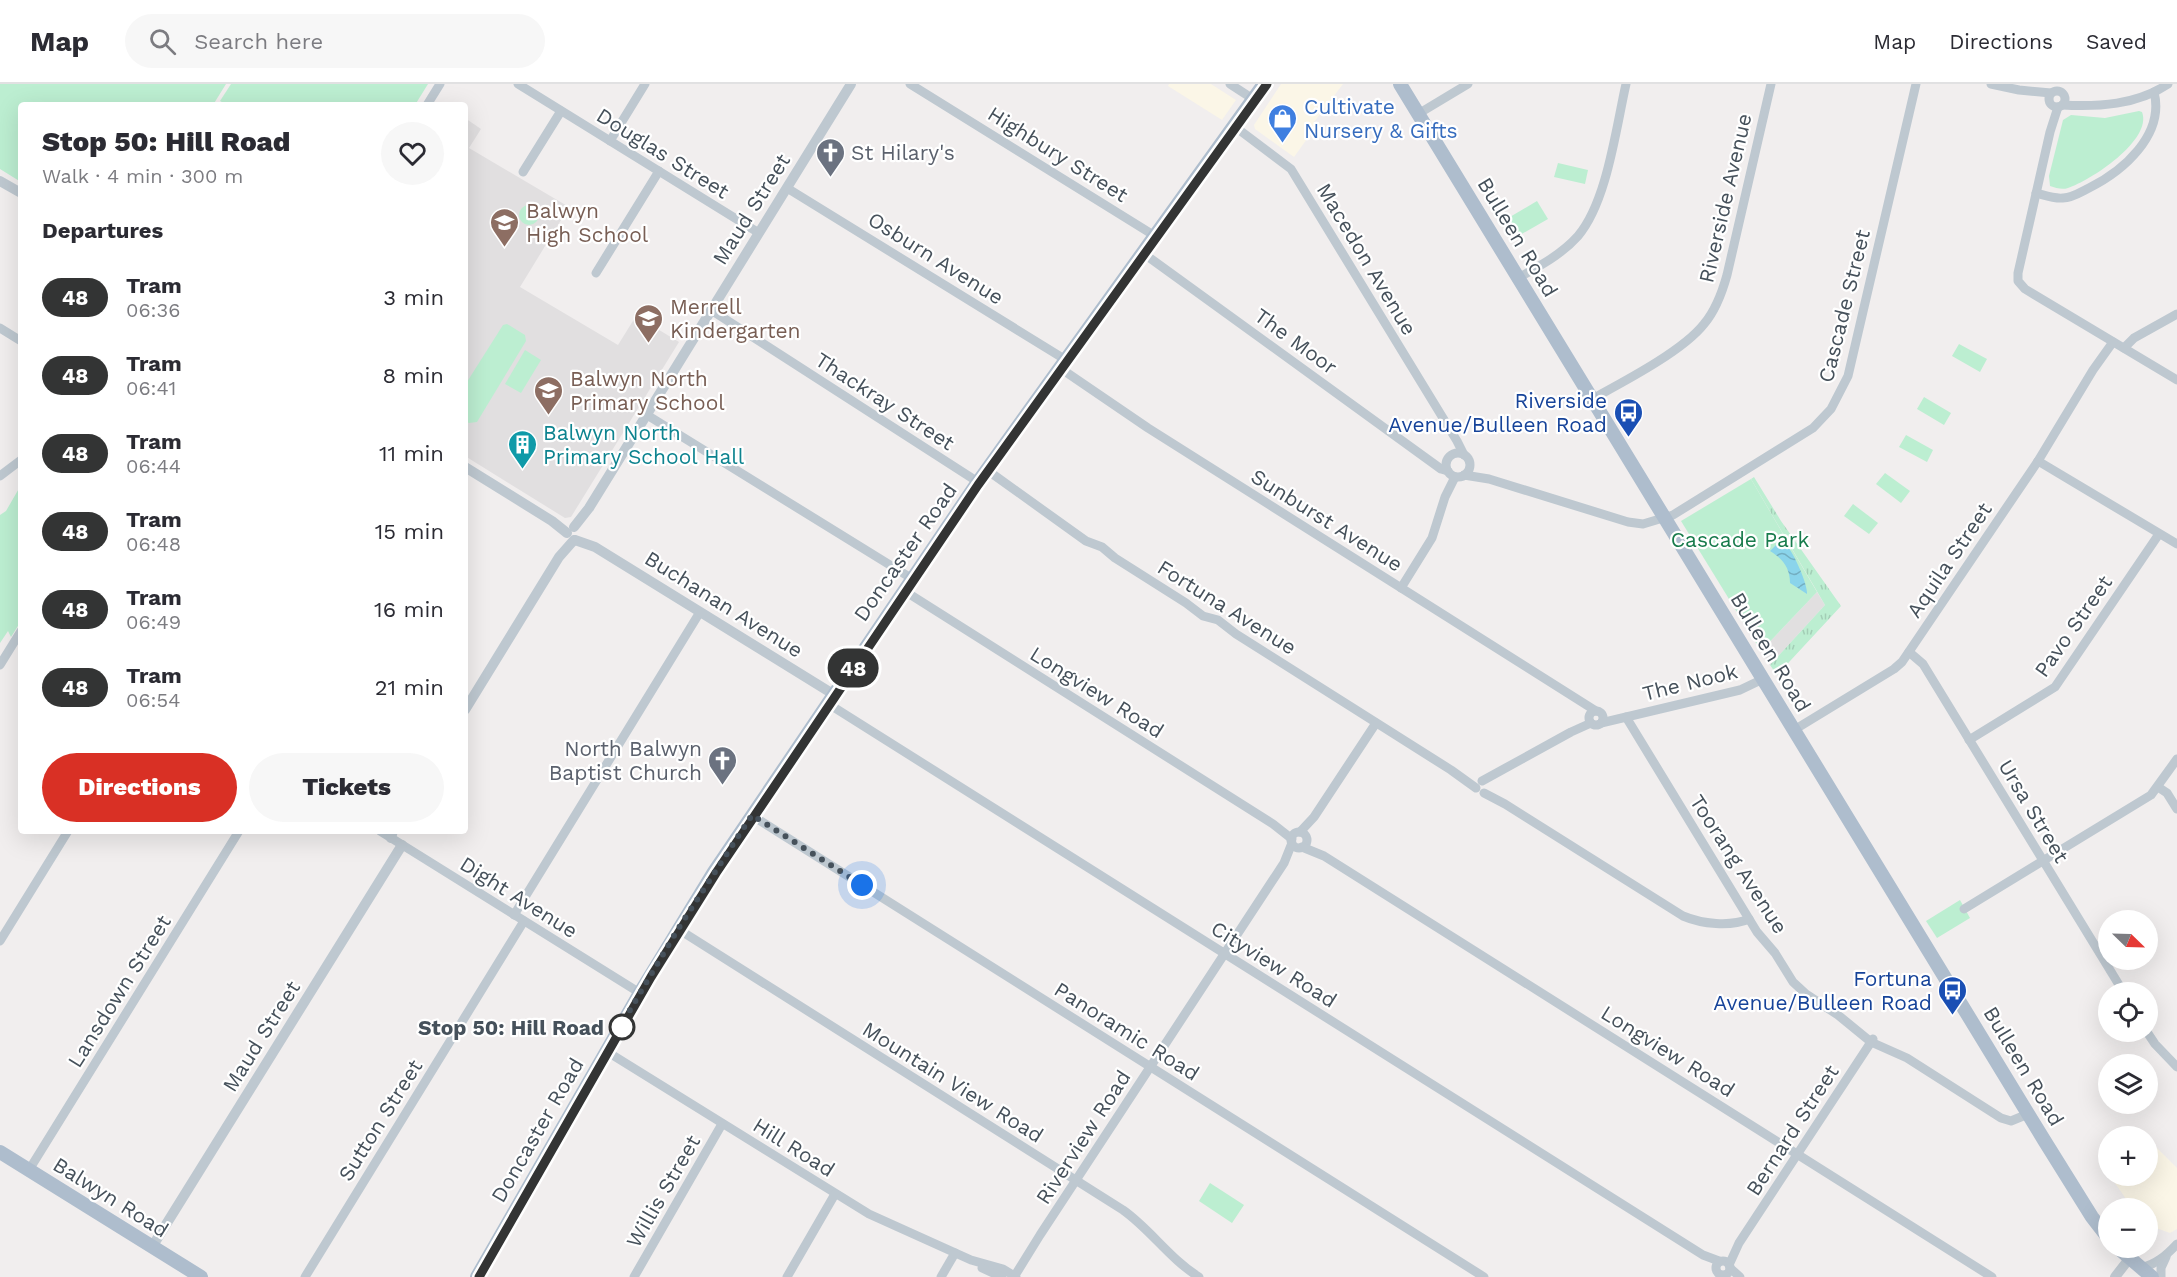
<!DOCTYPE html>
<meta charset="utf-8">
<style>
body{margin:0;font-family:"Work Sans",sans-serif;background:#f7f7f7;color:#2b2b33;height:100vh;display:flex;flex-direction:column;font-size:22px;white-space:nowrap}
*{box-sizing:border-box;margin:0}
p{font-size:20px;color:#7c7c81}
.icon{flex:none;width:33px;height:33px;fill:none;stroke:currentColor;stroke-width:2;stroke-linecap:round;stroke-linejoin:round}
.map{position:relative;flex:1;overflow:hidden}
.panel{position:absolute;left:18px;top:18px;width:450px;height:732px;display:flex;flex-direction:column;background:#fff;border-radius:6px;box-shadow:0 6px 24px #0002}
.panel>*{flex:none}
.badge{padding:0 12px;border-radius:20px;font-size:21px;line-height:39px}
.needle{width:39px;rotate:113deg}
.tools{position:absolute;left:2098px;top:826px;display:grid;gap:12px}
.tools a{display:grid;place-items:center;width:60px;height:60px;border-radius:50%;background:#fff;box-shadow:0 6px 24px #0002;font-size:30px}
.you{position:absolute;width:30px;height:30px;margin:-15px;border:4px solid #fff;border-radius:50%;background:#1a73e8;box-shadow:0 0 0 9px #1a73e833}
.map>.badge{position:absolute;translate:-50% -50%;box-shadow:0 0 0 3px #fff}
h2{padding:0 24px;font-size:22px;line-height:54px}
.round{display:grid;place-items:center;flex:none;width:63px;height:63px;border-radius:32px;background:#f7f7f7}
.head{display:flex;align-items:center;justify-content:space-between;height:102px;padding:0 24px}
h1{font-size:28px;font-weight:800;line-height:45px}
.button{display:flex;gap:12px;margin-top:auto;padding:12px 24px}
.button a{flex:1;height:69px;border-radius:36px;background:#d93025;color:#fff;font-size:24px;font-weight:800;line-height:69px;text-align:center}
.button a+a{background:#f7f7f7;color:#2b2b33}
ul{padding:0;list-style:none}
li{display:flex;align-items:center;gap:18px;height:78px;padding:0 24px}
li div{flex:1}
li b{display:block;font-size:22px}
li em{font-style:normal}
li .badge{min-width:66px;font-weight:700;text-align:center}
header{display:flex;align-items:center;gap:36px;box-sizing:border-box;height:84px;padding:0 30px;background:#fff;border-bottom:2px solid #e1e1e2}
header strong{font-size:28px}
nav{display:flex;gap:33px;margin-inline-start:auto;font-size:21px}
.search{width:420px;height:54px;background:#f7f7f7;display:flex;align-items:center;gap:15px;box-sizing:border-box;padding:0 21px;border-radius:33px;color:#7c7c81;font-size:22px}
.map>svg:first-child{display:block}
</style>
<header>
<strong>Map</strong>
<div class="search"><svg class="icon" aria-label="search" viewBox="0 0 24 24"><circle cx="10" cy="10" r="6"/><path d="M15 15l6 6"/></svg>Search here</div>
<nav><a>Map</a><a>Directions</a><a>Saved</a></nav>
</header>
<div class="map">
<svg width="2177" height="1193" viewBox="0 0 2177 1193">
<defs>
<pattern id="grass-tufts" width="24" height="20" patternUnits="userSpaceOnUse" patternTransform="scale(1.5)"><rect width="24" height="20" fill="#bceed1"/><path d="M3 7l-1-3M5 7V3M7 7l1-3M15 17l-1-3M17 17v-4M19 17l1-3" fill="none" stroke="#a3ceb6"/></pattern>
<pattern id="water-waves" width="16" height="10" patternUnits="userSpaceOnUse" patternTransform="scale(1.5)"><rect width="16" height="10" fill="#8ad4eb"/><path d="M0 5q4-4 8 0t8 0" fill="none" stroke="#73aec1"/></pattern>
</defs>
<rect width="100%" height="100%" fill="#f1eeee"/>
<g fill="#fbf6e7">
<polygon points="1169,0 1211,0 1236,16 1222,36 1168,2"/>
<polygon points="1281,0 1343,0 1314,38 1317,41 1294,73 1255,45 1254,41"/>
<polygon points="2148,1055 2177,1084 2177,1145 2170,1149 2156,1144 2148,1144 2148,1125 2133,1125 2110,1092 2148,1092"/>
</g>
<g fill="#e1dfe0">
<polygon points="465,34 481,45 469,64 569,123 520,203 618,261 636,232 679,258 571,433 565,434 465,372"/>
<polygon points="1817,508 1825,521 1770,581 1761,567"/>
</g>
<polygon fill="url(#grass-tufts)" points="1754,393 1781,437 1841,522 1777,591 1770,581 1825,521 1751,395"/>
<g fill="#bceed1">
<polygon points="0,0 226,0 213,21 21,21 21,98 0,85"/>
<polygon points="231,0 428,0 415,21 227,21 220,17"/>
<path d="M2139,27L2142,28C2153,56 2090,97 2068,104C2062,106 2056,104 2050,102L2049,92L2063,36L2071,31L2105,34Z"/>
<polygon points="1558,79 1588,86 1585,100 1554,93"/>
<polygon points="1537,117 1548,135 1513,155 1503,137"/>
<circle cx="529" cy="131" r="10"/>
<polygon points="507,240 525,251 526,257 477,338 469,339 465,337 465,301 503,241"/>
<polygon points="1959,260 1987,275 1980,288 1952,272"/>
<polygon points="525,266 541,276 521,309 505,300"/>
<polygon points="1924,313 1951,329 1944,341 1917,325"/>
<polygon points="1906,351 1933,366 1927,378 1899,363"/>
<polygon points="1885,389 1910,407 1901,419 1876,400"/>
<polygon points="1751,395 1817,508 1761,567 1681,437"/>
<polygon points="21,401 21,537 11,553 8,547 0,559 0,431 6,427"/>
<polygon points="1853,420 1878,439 1869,450 1844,432"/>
<polygon points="1960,816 1970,834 1937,854 1926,837"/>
<polygon points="1210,1099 1244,1121 1232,1139 1199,1117"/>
</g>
<path fill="url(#water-waves)" d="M1779,458C1781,459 1785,460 1787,462C1794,469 1808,501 1807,510L1790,499C1790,484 1783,475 1770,467Z"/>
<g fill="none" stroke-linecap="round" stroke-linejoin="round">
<g stroke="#bec8d0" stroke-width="9">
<polyline points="518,0 759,149"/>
<polyline points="910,0 1155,152"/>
<polyline points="1230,0 1253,15"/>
<polyline points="1991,0 2019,6 2051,9"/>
<circle cx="2057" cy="15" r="8"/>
<polyline points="427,21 440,0"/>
<path d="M2062,21C2098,23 2137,21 2168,0"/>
<polyline points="2058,23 2050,48 2018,189 2018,197 2025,205 2177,296"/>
<polyline points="1418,30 1468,0"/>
<polyline points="1234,42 1291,85 1457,357 1464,371"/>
<polyline points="610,57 645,0"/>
<polyline points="523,88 561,27"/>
<polyline points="787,104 1066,276"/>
<path d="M2036,109C2044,111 2054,115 2063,114C2072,114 2081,108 2089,104C2123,87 2165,51 2154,8"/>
<polyline points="1143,169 1441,385 1448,387"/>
<polyline points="596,189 659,87"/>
<path d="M1518,194C1540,182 1562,170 1578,152C1607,118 1616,44 1626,0"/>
<polyline points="711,226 978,398"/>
<polyline points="0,244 21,257"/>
<polyline points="2124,264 2134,254 2177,230"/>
<polyline points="1060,284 1148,344 1596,627"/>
<path d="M1592,315C1623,298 1683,267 1704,240C1716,226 1722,209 1727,191L1771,0"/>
<polyline points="647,331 911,494"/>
<circle cx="1458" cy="381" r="12"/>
<polyline points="2038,377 2177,460"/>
<polyline points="987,386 1086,457 1102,463 1115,474 1186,519 1203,532 1218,536 1236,550 1451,686 1476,704"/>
<polyline points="1464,391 1489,395 1628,438 1643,440 1673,431 1813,344 1831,325 1848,292 1916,0"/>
<polyline points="0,392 21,376"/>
<polyline points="1401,504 1432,454 1445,413 1455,393"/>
<polyline points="903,506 1273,740 1292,755"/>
<polyline points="1909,568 1923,580 2124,909"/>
<polyline points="0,581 21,547"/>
<polyline points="827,619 1703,1171 1719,1177"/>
<circle cx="1596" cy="634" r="7"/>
<polyline points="1626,633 1757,848 1775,869 1793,898 1806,910 1838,931 1871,958 1907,974 2001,1034 2011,1037 2028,1030"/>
<polyline points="1601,639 1740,606 1763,595"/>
<polyline points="1794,646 1894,585 1902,578 2038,377 2093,286 2113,258"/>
<polyline points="1969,656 2055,603 2159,450"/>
<polyline points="1482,697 1571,648 1591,639"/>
<polyline points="2158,703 2167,709 2177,725"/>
<path d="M1484,709L1505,720L1683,832C1702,840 1730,843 1749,835"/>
<polyline points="751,731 1484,1193"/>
<polyline points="380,747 640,909"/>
<polyline points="1300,748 1314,733 1376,639"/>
<circle cx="1299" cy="756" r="8"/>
<polyline points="1302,763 1324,772 1992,1193"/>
<polyline points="1964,825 2151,711 2177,675"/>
<polyline points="514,831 700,528"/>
<path d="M678,845L1123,1126C1150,1145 1170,1175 1199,1193"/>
<polyline points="0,857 68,747"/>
<polyline points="2147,948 2155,960 2177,983"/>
<polyline points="606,967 869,1130 971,1176 1003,1185 1016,1193"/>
<polyline points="29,1086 239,747"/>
<circle cx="1723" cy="1184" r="7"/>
<polyline points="1729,1181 1739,1159 1873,955"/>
<polyline points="982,1184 1002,1193"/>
<polyline points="1730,1184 1740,1193"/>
<path d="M2141,1184C2156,1180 2166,1172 2177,1160"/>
<polyline points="305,1193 524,837"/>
<polyline points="634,1193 722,1040"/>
<polyline points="787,1193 835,1110"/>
<polyline points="941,1193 955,1169"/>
<polyline points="1014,1193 1040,1151 1284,779 1292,759"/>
<polyline points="2161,1193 2161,1184 2166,1173"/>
</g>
<g stroke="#bec8d0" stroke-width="10">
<polyline points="0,97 21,109"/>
<polyline points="465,383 552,437 567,449"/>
<polyline points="574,443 589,424 851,0"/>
<polyline points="575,456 595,463 833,610"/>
<polyline points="465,626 559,473 574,456"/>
<polyline points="391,754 393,747"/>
<polyline points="152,1163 402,761"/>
<polyline points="2115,1193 2129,1175"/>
</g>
<g stroke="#aebdcd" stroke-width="14">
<polyline points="1400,0 2044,1056 2092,1133 2109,1155"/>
<polyline points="0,1068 201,1193"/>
<polyline points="2118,1164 2152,1193"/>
<polyline points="477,1193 640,909 714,788 978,398 1264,0"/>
</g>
<polyline stroke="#b0b3b8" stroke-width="1.5" points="479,1193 642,909 716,789 978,401 1267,0"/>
</g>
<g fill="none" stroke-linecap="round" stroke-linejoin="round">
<defs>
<polyline id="line" points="479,1193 651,893 716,789 978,401 1267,0"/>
</defs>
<use href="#line" stroke="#fff" stroke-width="14"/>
<use href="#line" stroke="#333434" stroke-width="9"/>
<polyline stroke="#46515b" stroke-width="6" stroke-dasharray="0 10.8" points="622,943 617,948 678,845 752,731 862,801"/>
</g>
<defs>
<symbol id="shop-pin" viewBox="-11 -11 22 30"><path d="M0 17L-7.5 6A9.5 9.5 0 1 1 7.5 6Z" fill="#3f7fe0" stroke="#fff"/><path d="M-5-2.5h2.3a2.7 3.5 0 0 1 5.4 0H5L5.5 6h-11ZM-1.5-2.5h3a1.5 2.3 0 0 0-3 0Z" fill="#fff"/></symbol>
<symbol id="church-pin" viewBox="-11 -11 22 30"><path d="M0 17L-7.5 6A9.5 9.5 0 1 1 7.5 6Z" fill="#6b7280" stroke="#fff"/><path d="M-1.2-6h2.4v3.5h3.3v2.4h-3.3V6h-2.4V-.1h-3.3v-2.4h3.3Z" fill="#fff"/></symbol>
<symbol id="school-pin" viewBox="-11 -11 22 30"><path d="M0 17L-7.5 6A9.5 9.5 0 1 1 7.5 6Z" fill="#8d6e63" stroke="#fff"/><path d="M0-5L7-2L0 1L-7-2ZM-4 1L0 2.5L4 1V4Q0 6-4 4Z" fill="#fff"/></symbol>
<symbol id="bus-pin" viewBox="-11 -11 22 30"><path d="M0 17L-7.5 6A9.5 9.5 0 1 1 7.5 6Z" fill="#1a4fb4" stroke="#fff"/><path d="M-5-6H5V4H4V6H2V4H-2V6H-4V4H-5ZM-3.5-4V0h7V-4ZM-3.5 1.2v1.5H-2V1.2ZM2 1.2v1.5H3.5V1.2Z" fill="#fff"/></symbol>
<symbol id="building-pin" viewBox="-11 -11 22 30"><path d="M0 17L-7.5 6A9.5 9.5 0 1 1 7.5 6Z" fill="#0f9aa8" stroke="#fff"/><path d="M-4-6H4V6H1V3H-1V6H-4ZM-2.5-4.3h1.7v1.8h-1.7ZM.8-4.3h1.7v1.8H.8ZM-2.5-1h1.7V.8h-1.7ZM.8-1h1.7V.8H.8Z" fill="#fff"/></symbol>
</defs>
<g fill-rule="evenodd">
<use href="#shop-pin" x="1266" y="18" width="33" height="45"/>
<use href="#church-pin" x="814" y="52" width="33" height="45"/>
<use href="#school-pin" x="488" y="122" width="33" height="45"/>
<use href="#school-pin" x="632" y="218" width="33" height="45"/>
<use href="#school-pin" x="532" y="290" width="33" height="45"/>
<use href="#bus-pin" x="1612" y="312" width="33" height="45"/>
<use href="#building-pin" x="506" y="344" width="33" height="45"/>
<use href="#church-pin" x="706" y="660" width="33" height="45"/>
<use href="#bus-pin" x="1936" y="890" width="33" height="45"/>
</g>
<circle fill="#fff" stroke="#333434" stroke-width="3" cx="622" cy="943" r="12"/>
<g text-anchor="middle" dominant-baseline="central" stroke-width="4.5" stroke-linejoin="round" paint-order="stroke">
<g font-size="21" fill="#366cbe" stroke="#fff" text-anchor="start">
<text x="1304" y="22">Cultivate<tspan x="1304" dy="24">Nursery &amp; Gifts</tspan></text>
</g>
<g font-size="21" fill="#5b616d" stroke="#fff" text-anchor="start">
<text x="851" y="68">St Hilary's</text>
<text x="702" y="664" text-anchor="end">North Balwyn<tspan x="702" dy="24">Baptist Church</tspan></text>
</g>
<g font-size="21" fill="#46515b" stroke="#fff">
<text transform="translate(663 69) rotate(32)">Douglas Street</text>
<text transform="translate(1058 70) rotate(32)">Highbury Street</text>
<text transform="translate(1725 114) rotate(-77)">Riverside Avenue</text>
<text transform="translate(751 125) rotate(-58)">Maud Street</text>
<text transform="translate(1518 153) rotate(59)">Bulleen Road</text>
<text transform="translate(936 174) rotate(32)">Osburn Avenue</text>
<text transform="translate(1367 175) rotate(59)">Macedon Avenue</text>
<text transform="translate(1844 222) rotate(-76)">Cascade Street</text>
<text transform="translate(1296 257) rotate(36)">The Moor</text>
<text transform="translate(885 317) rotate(33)">Thackray Street</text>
<text transform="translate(1327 436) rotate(32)">Sunburst Avenue</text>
<text transform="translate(905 468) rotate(-55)">Doncaster Road</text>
<text transform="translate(1949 476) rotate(-56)">Aquila Street</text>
<text transform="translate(724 520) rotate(32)">Buchanan Avenue</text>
<text transform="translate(1227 523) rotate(32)">Fortuna Avenue</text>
<text transform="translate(2073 542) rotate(-55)">Pavo Street</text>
<text transform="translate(1771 568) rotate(59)">Bulleen Road</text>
<text transform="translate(1690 598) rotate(-14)">The Nook</text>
<text transform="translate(1097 608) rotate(32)">Longview Road</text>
<text transform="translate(2034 727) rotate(59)">Ursa Street</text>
<text transform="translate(1739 780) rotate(57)">Toorang Avenue</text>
<text transform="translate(519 813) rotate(32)">Dight Avenue</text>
<text transform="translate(1274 880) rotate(32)">Cityview Road</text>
<text transform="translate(119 907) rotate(-58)">Lansdown Street</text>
<text transform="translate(1127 947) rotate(32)">Panoramic Road</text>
<text transform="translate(261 952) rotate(-58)">Maud Street</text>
<text transform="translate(1668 967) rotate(32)">Longview Road</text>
<text transform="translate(2024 982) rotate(59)">Bulleen Road</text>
<text transform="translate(953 998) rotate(32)">Mountain View Road</text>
<text transform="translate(380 1036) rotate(-58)">Sutton Street</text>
<text transform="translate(537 1046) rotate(-60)">Doncaster Road</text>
<text transform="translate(1792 1046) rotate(-57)">Bernard Street</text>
<text transform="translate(1083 1053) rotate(-57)">Riverview Road</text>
<text transform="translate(794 1063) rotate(32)">Hill Road</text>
<text transform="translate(663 1107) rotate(-60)">Willis Street</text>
<text transform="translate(111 1113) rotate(32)">Balwyn Road</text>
</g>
<g font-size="21" fill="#785e54" stroke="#fff" text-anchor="start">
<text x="526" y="126">Balwyn<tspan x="526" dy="24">High School</tspan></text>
<text x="670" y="222">Merrell<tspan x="670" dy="24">Kindergarten</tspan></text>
<text x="570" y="294">Balwyn North<tspan x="570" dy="24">Primary School</tspan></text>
</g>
<g font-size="21" fill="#164399" stroke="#fff" text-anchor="end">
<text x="1607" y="316">Riverside<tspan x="1607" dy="24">Avenue/Bulleen Road</tspan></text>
<text x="1932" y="894">Fortuna<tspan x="1932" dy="24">Avenue/Bulleen Road</tspan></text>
</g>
<g font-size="21" fill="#0d838f" stroke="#fff" text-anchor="start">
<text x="543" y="348">Balwyn North<tspan x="543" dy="24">Primary School Hall</tspan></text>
</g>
<g font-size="21" fill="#187b4c" stroke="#fff">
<text x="1740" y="455">Cascade Park</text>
</g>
<g font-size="21" font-weight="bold" fill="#46515b" stroke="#fff" text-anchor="end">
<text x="604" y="943">Stop 50: Hill Road</text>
</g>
</g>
</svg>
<div class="tools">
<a><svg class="needle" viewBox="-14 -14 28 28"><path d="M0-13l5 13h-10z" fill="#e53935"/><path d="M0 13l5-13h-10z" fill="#7c7c81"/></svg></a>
<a><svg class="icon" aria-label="locate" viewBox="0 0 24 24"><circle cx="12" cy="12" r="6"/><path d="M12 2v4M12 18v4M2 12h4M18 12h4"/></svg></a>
<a><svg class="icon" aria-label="layers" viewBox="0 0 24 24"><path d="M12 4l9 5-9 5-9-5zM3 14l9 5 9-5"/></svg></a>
<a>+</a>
<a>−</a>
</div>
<div class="you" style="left:862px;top:801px"></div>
<b class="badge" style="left:853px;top:584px;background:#333434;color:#fff">48</b>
<section class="panel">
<div class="head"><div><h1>Stop 50: Hill Road</h1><p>Walk · 4 min · 300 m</p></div><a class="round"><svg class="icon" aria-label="heart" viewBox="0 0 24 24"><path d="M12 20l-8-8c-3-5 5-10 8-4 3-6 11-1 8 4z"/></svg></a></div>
<h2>Departures</h2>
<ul>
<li><span class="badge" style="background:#333434;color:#fff">48</span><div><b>Tram</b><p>06:36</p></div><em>3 min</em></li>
<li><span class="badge" style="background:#333434;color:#fff">48</span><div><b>Tram</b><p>06:41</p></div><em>8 min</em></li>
<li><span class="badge" style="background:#333434;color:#fff">48</span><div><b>Tram</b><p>06:44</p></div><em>11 min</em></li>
<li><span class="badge" style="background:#333434;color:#fff">48</span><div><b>Tram</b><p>06:48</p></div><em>15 min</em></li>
<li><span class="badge" style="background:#333434;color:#fff">48</span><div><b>Tram</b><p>06:49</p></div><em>16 min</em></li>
<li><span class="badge" style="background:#333434;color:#fff">48</span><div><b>Tram</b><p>06:54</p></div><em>21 min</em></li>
</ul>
<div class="button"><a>Directions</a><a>Tickets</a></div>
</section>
</div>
